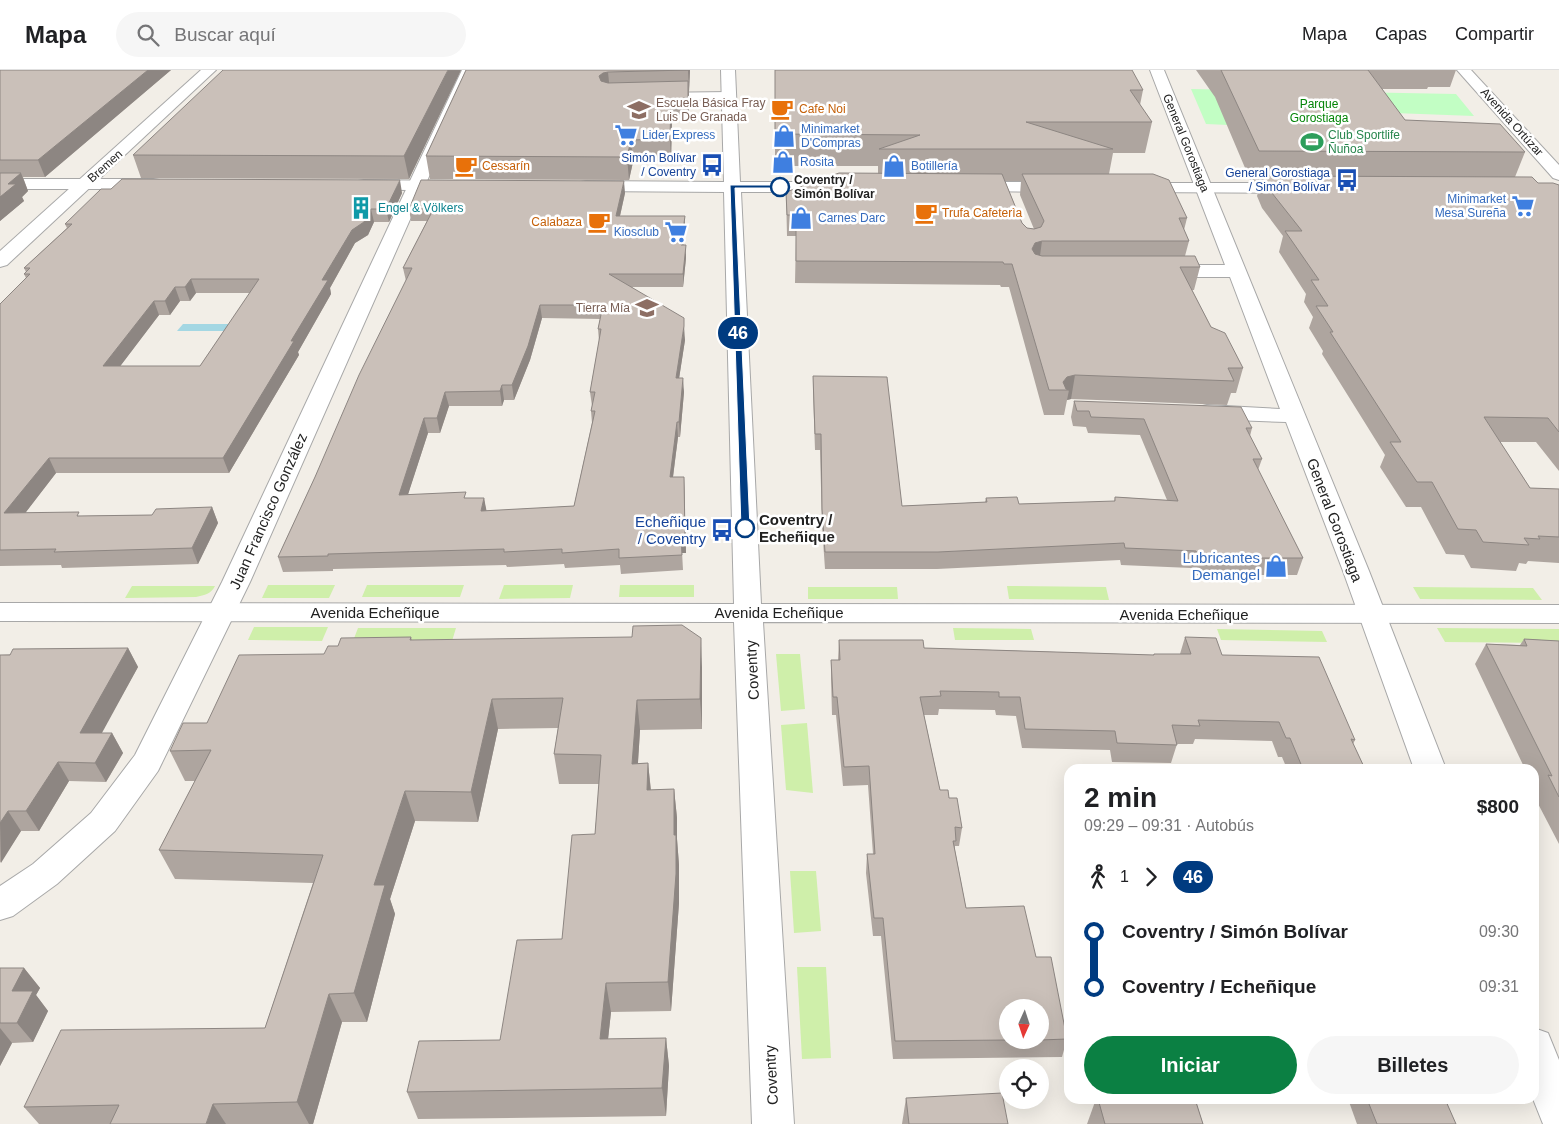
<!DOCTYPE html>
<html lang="es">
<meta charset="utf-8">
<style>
body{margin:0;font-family:Arial,sans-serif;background:#f6f6f6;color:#202124;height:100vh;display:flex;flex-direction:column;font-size:19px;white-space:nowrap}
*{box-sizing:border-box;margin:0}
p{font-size:16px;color:#757577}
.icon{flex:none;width:28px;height:28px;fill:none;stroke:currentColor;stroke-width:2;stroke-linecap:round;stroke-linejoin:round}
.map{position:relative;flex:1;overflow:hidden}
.drawer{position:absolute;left:1064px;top:694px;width:475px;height:340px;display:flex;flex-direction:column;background:#fff;border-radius:15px;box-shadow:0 5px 20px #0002}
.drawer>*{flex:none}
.badge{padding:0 10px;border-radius:16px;font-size:18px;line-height:32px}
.needle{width:32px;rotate:183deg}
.buttons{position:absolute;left:999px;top:929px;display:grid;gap:10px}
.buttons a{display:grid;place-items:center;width:50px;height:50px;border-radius:50%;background:#fff;box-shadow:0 5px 20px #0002;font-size:25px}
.map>.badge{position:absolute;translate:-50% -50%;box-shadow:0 0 0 2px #fff}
.legs{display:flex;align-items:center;gap:8px;height:55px;padding:0 20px;font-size:16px}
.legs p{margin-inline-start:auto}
.summary{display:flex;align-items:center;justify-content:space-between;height:85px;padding:0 20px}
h1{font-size:28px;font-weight:800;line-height:38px}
.button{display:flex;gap:10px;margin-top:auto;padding:10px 20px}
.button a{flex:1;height:58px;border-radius:30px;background:#0b8043;color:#fff;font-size:20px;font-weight:800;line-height:58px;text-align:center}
.button a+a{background:#f6f6f6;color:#202124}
ul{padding:0 20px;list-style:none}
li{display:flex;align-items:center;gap:18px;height:55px;font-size:19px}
li i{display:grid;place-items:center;width:8px;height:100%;margin:0 6px;background:currentColor}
li i::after{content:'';width:12px;height:12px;margin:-6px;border:4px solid;border-radius:50%;background:#fff}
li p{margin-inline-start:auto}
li:first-child i{background:linear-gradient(#0000 50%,currentColor 0)}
li:last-child i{background:linear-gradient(currentColor 50%,#0000 0)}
header{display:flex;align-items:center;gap:30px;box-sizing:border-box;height:70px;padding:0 25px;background:#fff;border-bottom:1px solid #e0e0e0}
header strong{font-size:24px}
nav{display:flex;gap:28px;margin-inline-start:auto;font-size:18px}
.search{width:350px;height:45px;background:#f6f6f6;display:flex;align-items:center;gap:12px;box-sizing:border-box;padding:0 18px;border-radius:28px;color:#757577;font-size:19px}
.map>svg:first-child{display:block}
</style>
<header>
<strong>Mapa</strong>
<div class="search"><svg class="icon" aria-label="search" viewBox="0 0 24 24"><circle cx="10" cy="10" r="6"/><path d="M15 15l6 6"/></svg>Buscar aquí</div>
<nav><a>Mapa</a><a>Capas</a><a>Compartir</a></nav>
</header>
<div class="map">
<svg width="1559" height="1054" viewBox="0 0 1559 1054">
<rect width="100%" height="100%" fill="#f2eee7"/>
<g fill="#cfefaa">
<polygon points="268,515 335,515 329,528 262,528"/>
<polygon points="367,515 464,515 460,527 362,527"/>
<polygon points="504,515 573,515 570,528 499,529"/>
<polygon points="620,515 694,515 694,527 619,527"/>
<path d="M132,516H215C211,524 205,525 196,527L125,528Z"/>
<polygon points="1007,516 1106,517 1109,530 1009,529"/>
<polygon points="808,517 897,517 898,529 808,529"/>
<polygon points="1413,517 1533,518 1542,530 1420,529"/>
<polygon points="254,557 328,557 322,571 248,570"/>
<polygon points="358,558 456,558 452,571 353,571"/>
<polygon points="953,558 1031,559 1034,570 955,570"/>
<polygon points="1437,558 1559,559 1559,573 1445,572"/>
<polygon points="1217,559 1322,561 1327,572 1221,570"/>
<polygon points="800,584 805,639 781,641 776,584"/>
<polygon points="807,653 813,723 786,720 781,655"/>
<polygon points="790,801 816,801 821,861 794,863"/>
<polygon points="797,897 826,897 831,988 802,989"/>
</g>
<polygon fill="#c2fec4" points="1191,19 1456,24 1474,46 1340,41 1354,61 1206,54"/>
<polygon fill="#a4d7e3" points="183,254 232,254 227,261 177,261"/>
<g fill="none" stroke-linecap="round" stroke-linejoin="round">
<defs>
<g id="minor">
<polygon points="201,0 216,0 7,195 0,197 0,181"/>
<polygon points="462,0 476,0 250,512 158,701 115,761 57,814 13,846 0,850 0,816 33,794 91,743 135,685 222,512"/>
<polygon points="1150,0 1164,0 1369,501 1446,699 1414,699 1343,501 1286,352 1207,349 1199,347 1196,342 1199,337 1207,335 1280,339 1230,207 1160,207 1153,205 1151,201 1153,197 1160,195 1225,195"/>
<polygon points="1457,0 1471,0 1559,95 1559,110 1553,108"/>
<polygon points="729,22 734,23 736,26 734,29 650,31 645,30 643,27 645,24 650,23"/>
<polygon points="1534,958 1548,963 1559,990 1559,1054 1543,1054 1533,1029"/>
</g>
<g id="tertiary">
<polygon points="721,0 735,0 740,112 836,112 842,113 844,117 842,121 836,122 741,122 761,534 1559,535 1559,553 763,552 794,1054 752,1054 734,552 0,551 0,533 734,534 724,122 586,121 580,120 578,116 580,112 586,111 724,112"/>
<polygon points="0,109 153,109 159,110 161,114 159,118 153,119 0,119"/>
<polygon points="364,110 456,111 462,112 464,116 462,120 456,121 358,119 356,115 358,111"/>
<polygon points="969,112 1058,112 1064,113 1066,117 1064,121 1058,122 963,121 961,117 963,113"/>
<polygon points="1136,113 1296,113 1302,114 1304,118 1302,122 1296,123 1130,122 1128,118 1130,114"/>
</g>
</defs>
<use href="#minor" stroke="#a8a8a8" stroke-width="2"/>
<use href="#tertiary" stroke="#a8a8a8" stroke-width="2"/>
<use href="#minor" fill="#fff" fill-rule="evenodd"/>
<use href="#tertiary" fill="#fff" fill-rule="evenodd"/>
</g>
<g fill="#aea59f" fill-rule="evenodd">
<polygon points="0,0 171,0 45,107 23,107 28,121 22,127 24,131 0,151"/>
<polygon points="461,0 409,109 141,108 133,85"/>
<polygon points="466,0 690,0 689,21 689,50 672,50 671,91 633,92 629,110 430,109 426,86"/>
<path d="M775,0L1143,20L1140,35L1152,52L1145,83H1113L1109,104L1187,148L1184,160L1189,171L1185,186L1200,197L1194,220H1192L1211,257L1243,298L1236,323H1231L1227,335L1071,329L1067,330L1064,345H1044L1009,217H1001L1000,215L795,213L796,166H787L786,122L878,104V96H775ZM1005,111H1021L1020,125L1034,159L1027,158L1022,153Z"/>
<polygon points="1196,0 1456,0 1450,17 1428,17 1427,19 1382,19 1405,50 1525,82 1515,107 1538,113 1559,115 1559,401 1536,372 1500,372 1530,418 1559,419 1559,493 1528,491 1526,494 1519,493 1516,501 1471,498 1464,485 1446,484 1421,437 1406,437 1380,397 1385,385 1322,284 1323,281 1309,258 1313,247 1304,232 1306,224 1279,182 1283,166 1262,138 1257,126 1261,112 1251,112 1215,27"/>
<path d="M402,123L389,152H374L368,165L355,173L330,218L331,224L298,282L299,285L229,403H56L25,443L81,446L152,445L212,437L218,453L198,494L62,498L61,495L0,496V234L26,208L24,204L26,202L24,198L67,158L65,154ZM196,223H250L200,296H120L159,245H170L180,231H190Z"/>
<path d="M625,123L620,146L685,159L683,175L686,188L683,217H632L685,270L679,308L684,322L680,367H678L673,407H684L686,483H682L683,500L621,504L620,495L565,498L564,494L507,497L506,495L333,499V501L283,502L278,487L406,211L403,198L427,151H411L409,139ZM542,248L600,249L598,259L599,271L590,322L592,336L591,341L592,353L574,436L486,441L484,428H467L408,424L428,363H440L449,336H502L504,330H514L530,290Z"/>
<polygon points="813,306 902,436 985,432 986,428 1019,434 1114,432 1115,427 1167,430 1140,365 1088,363 1086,357 1073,356 1071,347 1074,331 1252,358 1250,366 1262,389 1258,400 1303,488 1297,505 1194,505 1191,498 1121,495 1120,490 937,499 825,499 822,456 820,380 815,380 813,321"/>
<polygon points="411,567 412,570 702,597 702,659 640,660 638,693 648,693 651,720 674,719 677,748 677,769 679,795 679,833 671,941 611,942 608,969 666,968 669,996 666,1046 418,1049 407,1022 500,970 562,869 595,764 599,714 559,714 554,684 558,658 498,659 478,752 415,751 390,829 395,844 367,952 342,952 313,1054 39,1054 24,1037 265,958 313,813 175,809 159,780 195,711 185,711 170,681 207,653 338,576"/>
<path d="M1185,567L1222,585L1355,670L1353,674L1365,699H1287L1282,687H1278L1272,671L1195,669L1193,674H1177L1171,693L1112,692L1110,680L1022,678L1016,646L996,645L995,640L939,639L938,645H924L940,720L949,728L962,758L959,776H955V780L966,838L1036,887L1067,969L1062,987L893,989L881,866H873L866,803L867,784H873L868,715L843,716L836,645H832L831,608V590H838L839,570L924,578L1153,585L1154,584H1180ZM1040,938V970H1008Z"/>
<polygon points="1524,569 1559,571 1559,774 1534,726 1537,722 1534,716 1534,699 1525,699 1475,594 1486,574 1520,575"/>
<polygon points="128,578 138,597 101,663 112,663 123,683 106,712 69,711 39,761 21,761 0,793 0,585"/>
<polygon points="0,898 24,898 40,918 36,925 48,941 33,972 12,973 0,996"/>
<polygon points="906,1028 1008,1054 902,1054"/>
<polygon points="1096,1029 1195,1029 1203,1054 1087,1054"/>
<polygon points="1348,1029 1445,1029 1455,1054 1357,1054"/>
</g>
<g fill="#8d8682">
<polygon points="148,0 171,0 45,107 38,90"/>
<polygon points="448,0 461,0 409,109 404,86"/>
<polygon points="688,0 690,0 689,21"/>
<polygon points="608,2 610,22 605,23 599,6 603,3"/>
<polygon points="688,11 689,32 689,50 688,28"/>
<polygon points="671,29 672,50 671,91 670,69"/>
<polygon points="631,70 633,92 629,110 627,87"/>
<polygon points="21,103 28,121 22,127 24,131 0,151 0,126 8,114"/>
<polygon points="400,110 402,123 389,152 386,139"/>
<polygon points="624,111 625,123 617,159 616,146"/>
<polygon points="371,139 374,152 368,165 355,173 330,218 331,224 298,282 299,285 229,403 223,388 291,271 322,210 352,160"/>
<polygon points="685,146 685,159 682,188 681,175"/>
<polygon points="1042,171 1039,193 1032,179 1035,173"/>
<polygon points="686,175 686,188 683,217 683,204"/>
<polygon points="191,209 196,223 190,231 185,217"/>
<polygon points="175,217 180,231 170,245 165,231"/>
<polygon points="154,231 159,245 109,311 103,296"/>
<polygon points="540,235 542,248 530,290 514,330 512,315"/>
<polygon points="684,256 685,270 677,322 676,308"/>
<polygon points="1075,305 1071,329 1067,330 1069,320 1061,320 1063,312 1067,307"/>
<polygon points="683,308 684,322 680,367 679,352"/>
<polygon points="502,315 504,330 502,336 500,321"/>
<polygon points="445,322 449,336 440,363 437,348"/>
<polygon points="424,348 428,363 403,440 399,425"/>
<polygon points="677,352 678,367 671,422 670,407"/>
<polygon points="49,388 56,403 13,459 4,443"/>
<polygon points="684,407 686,483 682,483 683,500 681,468"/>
<polygon points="484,428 487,443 481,441"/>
<polygon points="212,437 218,453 198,494 192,478"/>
<polygon points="701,568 702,597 702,659 700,629"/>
<polygon points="128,578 138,597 91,683 80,663"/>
<polygon points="492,629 498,659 478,752 471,722"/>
<polygon points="637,630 640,660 636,723 632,694"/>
<polygon points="112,663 123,683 106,712 95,693"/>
<polygon points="58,692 69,711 39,761 26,741"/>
<polygon points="648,693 651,723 647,720"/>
<polygon points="674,719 677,748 677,769 679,795 679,833 671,941 668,912 674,765"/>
<polygon points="405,721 415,751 390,829 395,844 367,952 354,923 374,815"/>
<polygon points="8,741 21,761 1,793 0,753"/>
<polygon points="24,898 40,918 36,925 48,941 33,972 17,953 12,921"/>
<polygon points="606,913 611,942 605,997 600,969"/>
<polygon points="329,924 342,952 313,1054 309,1054 297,1032"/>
<polygon points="0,958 12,973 0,996"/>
<polygon points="666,968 669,996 666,1046 662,1018"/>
<polygon points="213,1034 226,1054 206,1054"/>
</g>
<g fill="#cac0b9" stroke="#8d8682" fill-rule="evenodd">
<polygon points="0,0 148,0 38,90 0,90"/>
<polygon points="223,0 448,0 404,86 133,85"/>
<polygon points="466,0 688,0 608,2 603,3 599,6 601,11 608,13 688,11 688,28 671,29 670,69 631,70 627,87 426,86"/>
<polygon points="775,0 1132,0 1143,20 1130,20 1152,52 1026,52 1113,79 879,79 920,65 775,64"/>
<polygon points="1221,0 1368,0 1405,50 1500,54 1525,82 1259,81"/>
<polygon points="0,103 21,103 8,114 16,114 0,127"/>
<polygon points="839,103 1002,104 1022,153 1027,158 1034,159 1041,157 1044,151 1022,104 1153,104 1169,110 1187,148 1179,148 1189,171 1042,171 1035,173 1032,179 1035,184 1042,186 1195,186 1200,197 1180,197 1211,257 1225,263 1243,298 1228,298 1234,311 1075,305 1067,307 1063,312 1066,319 1069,320 1049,320 1012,194 1004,194 1003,192 796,191 796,145 787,145 786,122"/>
<polygon points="1262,106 1532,107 1538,113 1553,113 1559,115 1559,362 1548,348 1484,347 1530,418 1559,419 1559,467 1538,466 1540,469 1524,468 1529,475 1483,472 1476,460 1458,459 1432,412 1417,412 1390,372 1401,372 1330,262 1333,262 1316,236 1328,236 1311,210 1319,210 1285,161 1302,161 1268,118"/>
<path d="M122,109L400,110L386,139H371L364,152L352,160L322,210H328L291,271H294L223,388H49L4,443L79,442L77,446L152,445L156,439L212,437L192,478L54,482L56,479L0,480V234L30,204H24L30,198H24L72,154H65L101,119H111ZM191,209H259L200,296H103L154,231H165L175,217H185Z"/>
<path d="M421,110L624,111L616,146H685L681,175H686L683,204H609L684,248V256L676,308H683L679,352H677L670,407H684L685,467L681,468L682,485L619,488V479L562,483V479L504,482V479L328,484V486L278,487L315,407L359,305L412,198H403L434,138L409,139ZM540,235H603L598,259H601L590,322H595L591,341H595L574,436L481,441L484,428H464L466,422L399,425L424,348H437L445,322L500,321L502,315H512L528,276Z"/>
<polygon points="813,306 887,307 902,436 987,432 986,428 1017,427 1019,434 1115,431 1115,427 1178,431 1144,349 1091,347 1089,341 1077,341 1074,331 1241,337 1252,358 1246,358 1262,389 1253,389 1303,488 1199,488 1196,481 1125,478 1124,473 938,482 825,482 822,439 821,364 815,364"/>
<polygon points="682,555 701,568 700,629 637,630 632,694 648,693 647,720 674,719 674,765 676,765 676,804 668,912 606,913 600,969 666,968 662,1018 407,1022 419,971 500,970 517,870 562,869 572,765 595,764 601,685 554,684 563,628 492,629 471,722 405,721 374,815 385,815 354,923 329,924 297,1032 213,1034 206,1054 110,1054 119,1035 24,1037 61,960 265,958 323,785 159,780 211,680 170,681 183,653 207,653 239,585 324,584 328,576 338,576 341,568 411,567 410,570 632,567 633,556"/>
<polygon points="1185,567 1216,568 1222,585 1319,587 1355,670 1351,669 1365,699 1303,699 1290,668 1286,668 1279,652 1198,650 1200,656 1172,655 1177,675 1117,673 1115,661 1025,659 1020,627 999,627 999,622 940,621 941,626 920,627 940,720 948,720 949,728 957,728 962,758 955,757 956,771 953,771 966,838 1024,836 1036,887 1051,887 1067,969 1040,970 1040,938 1008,938 1008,970 895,971 883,848 874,848 867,784 875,784 869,696 844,697 837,627 833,627 831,590 840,590 839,570 923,570 924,578 1154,585 1154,584 1191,584"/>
<polygon points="1524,569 1559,571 1559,727 1548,705 1552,706 1486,574 1527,576"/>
<polygon points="128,578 80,663 112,663 95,693 58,692 26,741 8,741 0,753 0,585 10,585 13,579"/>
<polygon points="0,898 24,898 12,921 33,921 17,953 0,953"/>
<polygon points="1002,1023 1008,1054 909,1054 906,1028"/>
<polygon points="1098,1029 1195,1029 1203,1054 1105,1054"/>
<polygon points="1367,1029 1445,1029 1456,1054 1377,1054"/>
</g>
<polygon fill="#003b80" stroke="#fff" points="730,115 780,115 783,117 780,118 735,118 750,458 745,461 741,458"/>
<defs>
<symbol id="cafe-bare" viewBox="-9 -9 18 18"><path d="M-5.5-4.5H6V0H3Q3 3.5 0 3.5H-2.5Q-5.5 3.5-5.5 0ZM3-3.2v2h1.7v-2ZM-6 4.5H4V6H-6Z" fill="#e8710a" stroke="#fff" stroke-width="2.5" paint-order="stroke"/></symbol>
<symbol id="school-bare" viewBox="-9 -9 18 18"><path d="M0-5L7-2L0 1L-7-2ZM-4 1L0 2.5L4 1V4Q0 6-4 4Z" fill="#8d6e63" stroke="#fff" stroke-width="2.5" paint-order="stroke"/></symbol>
<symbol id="supermarket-bare" viewBox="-9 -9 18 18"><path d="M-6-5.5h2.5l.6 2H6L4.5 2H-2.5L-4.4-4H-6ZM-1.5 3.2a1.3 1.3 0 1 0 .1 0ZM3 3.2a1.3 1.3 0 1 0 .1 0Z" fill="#3f7fe0" stroke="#fff" stroke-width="2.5" paint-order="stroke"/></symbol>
<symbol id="shop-bare" viewBox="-9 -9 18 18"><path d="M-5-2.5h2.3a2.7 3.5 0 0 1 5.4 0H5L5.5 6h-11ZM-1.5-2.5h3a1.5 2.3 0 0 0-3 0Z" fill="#3f7fe0" stroke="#fff" stroke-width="2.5" paint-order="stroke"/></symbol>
<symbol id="stadium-bare" viewBox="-9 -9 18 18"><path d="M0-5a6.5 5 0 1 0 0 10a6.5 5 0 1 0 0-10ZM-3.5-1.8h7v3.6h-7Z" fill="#2e9e5b" stroke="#fff" stroke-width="2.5" paint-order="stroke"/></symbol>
<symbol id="bus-bare" viewBox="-9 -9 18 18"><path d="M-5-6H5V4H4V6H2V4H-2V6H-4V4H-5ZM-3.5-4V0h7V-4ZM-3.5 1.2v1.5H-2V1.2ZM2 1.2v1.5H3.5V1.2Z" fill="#1a4fb4" stroke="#fff" stroke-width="2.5" paint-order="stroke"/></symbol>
<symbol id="building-bare" viewBox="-9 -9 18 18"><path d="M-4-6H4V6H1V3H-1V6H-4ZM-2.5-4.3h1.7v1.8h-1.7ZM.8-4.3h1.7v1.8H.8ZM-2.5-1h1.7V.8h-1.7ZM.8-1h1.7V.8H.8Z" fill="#0f9aa8" stroke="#fff" stroke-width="2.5" paint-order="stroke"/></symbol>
</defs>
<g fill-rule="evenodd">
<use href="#cafe-bare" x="766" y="23" width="32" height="32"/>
<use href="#school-bare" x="623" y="24" width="32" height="32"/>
<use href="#supermarket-bare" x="610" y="49" width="32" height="32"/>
<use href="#shop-bare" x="768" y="50" width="32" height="32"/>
<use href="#stadium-bare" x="1296" y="56" width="32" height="32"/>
<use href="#shop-bare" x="767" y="76" width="32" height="32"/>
<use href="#bus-bare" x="696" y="79" width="32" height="32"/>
<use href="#cafe-bare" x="450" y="80" width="32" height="32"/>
<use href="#shop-bare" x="878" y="80" width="32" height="32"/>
<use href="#bus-bare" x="1331" y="94" width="32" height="32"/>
<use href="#supermarket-bare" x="1507" y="120" width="32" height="32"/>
<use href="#building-bare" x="345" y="122" width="32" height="32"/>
<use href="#cafe-bare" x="910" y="127" width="32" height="32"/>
<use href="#shop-bare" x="785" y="132" width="32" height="32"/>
<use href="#cafe-bare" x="583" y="136" width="32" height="32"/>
<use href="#supermarket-bare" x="660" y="146" width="32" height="32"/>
<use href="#school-bare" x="631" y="222" width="32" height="32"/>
<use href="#bus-bare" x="706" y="444" width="32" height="32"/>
<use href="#shop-bare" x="1260" y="480" width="32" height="32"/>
</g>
<g fill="#fff" stroke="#003b80" stroke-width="2.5">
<circle cx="780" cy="117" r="9"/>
<circle cx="745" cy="458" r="9"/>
</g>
<g text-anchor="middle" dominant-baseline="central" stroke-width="5" stroke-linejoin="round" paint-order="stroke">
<g font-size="12" fill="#785e54" stroke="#fff" text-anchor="start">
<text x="656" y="33">Escuela Básica Fray<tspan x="656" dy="14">Luis De Granada</tspan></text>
<text x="630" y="238" text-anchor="end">Tierra Mía</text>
</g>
<g font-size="12" fill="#048508" stroke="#fff">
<text x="1319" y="34">Parque<tspan x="1319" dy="14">Gorostiaga</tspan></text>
</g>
<g font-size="12" fill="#c56008" stroke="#fff" text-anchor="start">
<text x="799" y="39">Cafe Noi</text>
<text x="482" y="96">Cessarín</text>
<text x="942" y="143">Trufa Cafeterìa</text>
<text x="582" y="152" text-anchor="end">Calabaza</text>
</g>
<g font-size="12" fill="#212121" stroke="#fff">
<text transform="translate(1512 52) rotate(48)">Avenida Ortúzar</text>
<text transform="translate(1186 73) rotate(68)">General Gorostiaga</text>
<text transform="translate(105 96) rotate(-42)">Bremen</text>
</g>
<g font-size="12" fill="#366cbe" stroke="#fff" text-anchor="start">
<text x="801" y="59">Minimarket<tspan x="801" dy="14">D'Compras</tspan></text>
<text x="642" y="65">Lider Express</text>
<text x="800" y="92">Rosita</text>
<text x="911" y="96">Botillería</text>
<text x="1506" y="129" text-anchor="end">Minimarket<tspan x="1506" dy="14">Mesa Sureña</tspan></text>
<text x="818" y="148">Carnes Darc</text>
<text x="659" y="162" text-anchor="end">Kiosclub</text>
</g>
<g font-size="12" fill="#27864d" stroke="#fff" text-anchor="start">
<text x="1328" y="65">Club Sportlife<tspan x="1328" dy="14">Ñuñoa</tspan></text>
</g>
<g font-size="12" fill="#164399" stroke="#fff" text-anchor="end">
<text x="696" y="88">Simón Bolívar<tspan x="696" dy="14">/ Coventry</tspan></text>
<text x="1330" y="103">General Gorostiaga<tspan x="1330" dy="14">/ Simón Bolívar</tspan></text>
</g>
<g font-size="12" font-weight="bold" fill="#212121" stroke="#fff" text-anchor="start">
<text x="794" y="110">Coventry /<tspan x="794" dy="14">Simón Bolívar</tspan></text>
</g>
<g font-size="12" fill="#0d838f" stroke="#fff" text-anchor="start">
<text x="378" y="138">Engel &amp; Völkers</text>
</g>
<g font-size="15" fill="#212121" stroke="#fff">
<text transform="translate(268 441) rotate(-66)">Juan Francisco González</text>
<text transform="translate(1335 450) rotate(69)">General Gorostiaga</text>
<text x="375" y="542">Avenida Echeñique</text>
<text x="779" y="542">Avenida Echeñique</text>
<text x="1184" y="544">Avenida Echeñique</text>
<text transform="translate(752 600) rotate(-93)">Coventry</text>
<text transform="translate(771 1005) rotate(-93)">Coventry</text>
</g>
<g font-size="15" font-weight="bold" fill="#212121" stroke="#fff" text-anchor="start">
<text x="759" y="449">Coventry /<tspan x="759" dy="17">Echeñique</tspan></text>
</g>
<g font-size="15" fill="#164399" stroke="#fff" text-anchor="end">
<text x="706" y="451">Echeñique<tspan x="706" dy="17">/ Coventry</tspan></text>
</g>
<g font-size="15" fill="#366cbe" stroke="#fff" text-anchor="end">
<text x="1260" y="487">Lubricantes<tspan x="1260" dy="17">Demangel</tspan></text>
</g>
</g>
</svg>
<div class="buttons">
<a><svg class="needle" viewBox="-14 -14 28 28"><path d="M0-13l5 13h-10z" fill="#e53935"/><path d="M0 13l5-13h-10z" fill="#757577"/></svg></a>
<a><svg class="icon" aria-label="locate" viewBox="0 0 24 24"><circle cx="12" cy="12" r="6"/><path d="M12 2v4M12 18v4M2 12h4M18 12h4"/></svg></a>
</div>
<b class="badge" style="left:738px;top:263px;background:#003b80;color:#fff">46</b>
<section class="drawer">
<div class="summary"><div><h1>2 min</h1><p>09:29 – 09:31 · Autobús</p></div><b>$800</b></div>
<div class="legs"><svg class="icon" aria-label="walk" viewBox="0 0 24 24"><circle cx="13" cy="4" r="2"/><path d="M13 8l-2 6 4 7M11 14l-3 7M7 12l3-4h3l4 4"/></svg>1<svg class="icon" aria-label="forward" viewBox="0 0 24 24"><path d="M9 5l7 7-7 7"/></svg><b class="badge" style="background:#003b80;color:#fff">46</b></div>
<ul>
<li><i style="color:#003b80"></i><b>Coventry / Simón Bolívar</b><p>09:30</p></li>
<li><i style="color:#003b80"></i><b>Coventry / Echeñique</b><p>09:31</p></li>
</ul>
<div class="button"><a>Iniciar</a><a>Billetes</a></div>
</section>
</div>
